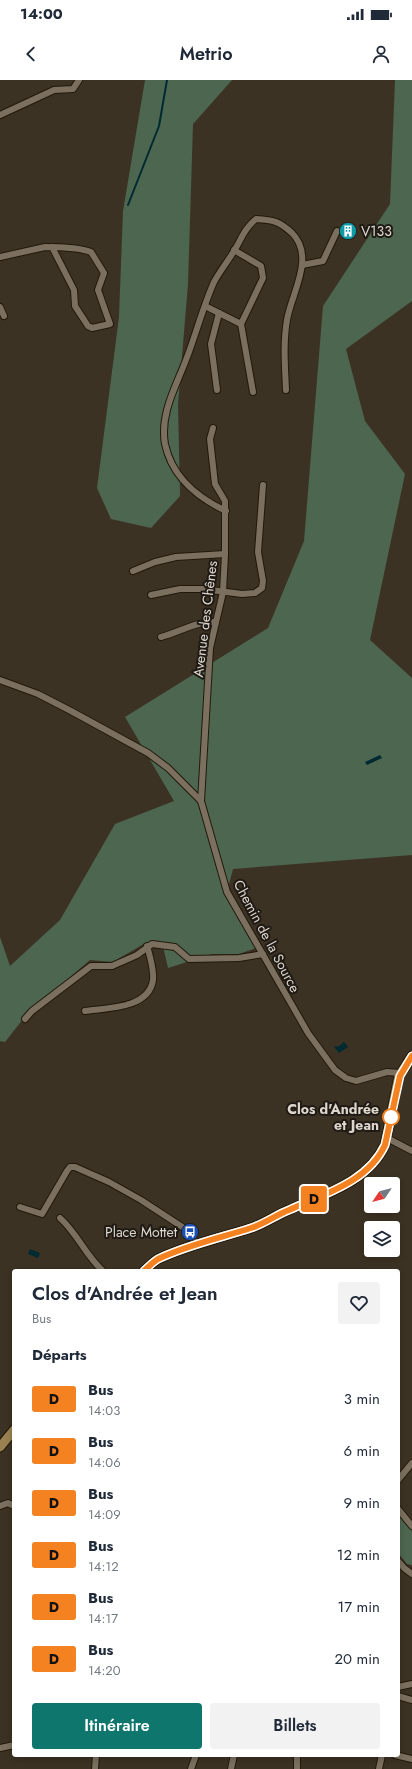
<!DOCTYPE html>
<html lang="fr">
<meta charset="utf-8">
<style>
body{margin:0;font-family:Jost,sans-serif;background:#f2f2f3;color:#1f2937;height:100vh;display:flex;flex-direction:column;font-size:15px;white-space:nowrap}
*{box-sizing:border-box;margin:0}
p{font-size:13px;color:#747a83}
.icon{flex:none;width:22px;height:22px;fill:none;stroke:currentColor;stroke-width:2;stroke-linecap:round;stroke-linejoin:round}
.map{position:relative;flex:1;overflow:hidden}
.side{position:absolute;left:12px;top:1189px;width:388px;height:488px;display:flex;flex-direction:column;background:#fff;border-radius:4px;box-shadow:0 2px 6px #0003}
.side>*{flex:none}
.badge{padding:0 8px;border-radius:3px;font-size:14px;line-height:26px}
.needle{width:26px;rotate:235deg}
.tools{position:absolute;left:364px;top:1097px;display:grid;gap:8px}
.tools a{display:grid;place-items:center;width:36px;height:36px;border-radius:4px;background:#fff;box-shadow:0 2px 6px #0003;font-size:20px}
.map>.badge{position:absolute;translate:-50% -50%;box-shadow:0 0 0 2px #fff}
h2{padding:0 20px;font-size:15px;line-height:36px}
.round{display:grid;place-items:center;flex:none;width:42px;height:42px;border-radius:4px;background:#f2f2f3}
.overview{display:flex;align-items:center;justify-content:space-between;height:68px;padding:0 20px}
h1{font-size:19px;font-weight:600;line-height:30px}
.button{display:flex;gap:8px;margin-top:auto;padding:8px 20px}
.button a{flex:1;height:46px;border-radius:4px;background:#0f766e;color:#fff;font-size:16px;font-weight:600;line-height:46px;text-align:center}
.button a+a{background:#f2f2f3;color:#1f2937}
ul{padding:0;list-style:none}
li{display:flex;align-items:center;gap:12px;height:52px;padding:0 20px}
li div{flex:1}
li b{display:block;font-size:15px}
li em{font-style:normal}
li .badge{min-width:44px;font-weight:700;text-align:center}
.status{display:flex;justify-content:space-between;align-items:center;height:28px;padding:0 20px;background:#fff;direction:ltr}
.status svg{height:11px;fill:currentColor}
header{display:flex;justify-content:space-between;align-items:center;height:52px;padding:0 20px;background:#fff;font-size:18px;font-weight:600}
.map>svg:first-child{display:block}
</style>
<div class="status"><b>14:00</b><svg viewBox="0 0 49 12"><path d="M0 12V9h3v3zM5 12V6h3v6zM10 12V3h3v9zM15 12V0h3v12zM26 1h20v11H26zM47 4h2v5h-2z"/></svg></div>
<header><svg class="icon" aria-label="back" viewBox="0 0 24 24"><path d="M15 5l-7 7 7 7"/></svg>Metrio<svg class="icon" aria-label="person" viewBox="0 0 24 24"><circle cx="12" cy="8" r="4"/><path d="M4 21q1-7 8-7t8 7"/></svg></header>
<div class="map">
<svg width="412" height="1689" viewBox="0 0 412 1689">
<rect width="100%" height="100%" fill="#3c3223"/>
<g fill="#4d6650">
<polygon points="145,0 232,0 193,44 188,204 178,324 180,416 151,448 111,439 97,408 119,237 123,131"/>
<polygon points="395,0 412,0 412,221 346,269 365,341 405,394 370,560 412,598 412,775 233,789 228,808 256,868 239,874 212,874 168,888 162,862 147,862 113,882 90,880 27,934 5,962 0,961 0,857 10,886 60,840 115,744 174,721 125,637 268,548 304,461 323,226 390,124"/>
<polygon points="398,1434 412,1451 412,1485 407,1484 398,1473"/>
</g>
<g fill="#002a31">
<polygon points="380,675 382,678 367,685 365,682"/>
<polygon points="344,962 348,967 339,973 334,967 337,966 338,967"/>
<polygon points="30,1169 40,1173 38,1178 28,1174"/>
</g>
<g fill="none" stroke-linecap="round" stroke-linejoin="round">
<polyline stroke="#002a31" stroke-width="2" points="128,125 159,46 167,0"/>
<defs>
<g id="street">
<polyline points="0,35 54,10 73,9 79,0"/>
<path d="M0,177L45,167C59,167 78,167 91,172L104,193L98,210L110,244L92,248L88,246L75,226L74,210L52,167"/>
<polyline points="302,185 323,181 337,151"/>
<polyline points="205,226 241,244 263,198 261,186 234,170"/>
<polyline points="0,227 4,236"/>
<polyline points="241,244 253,312"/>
<polyline points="217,310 211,264 219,233"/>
<path d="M226,431C196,417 172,397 165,364C160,336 174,310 184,285C195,258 202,229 214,202C220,191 228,181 234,171C242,158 244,149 256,139C273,140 279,141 292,153C316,177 291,214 287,240C283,263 285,287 286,310"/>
<polyline points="133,491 155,482 176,477 225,474"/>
<polyline points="151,515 180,509 203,509 242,514 255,513 262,508 263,501 258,472 263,405"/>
<path d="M161,557C180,552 196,541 216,542"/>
<polyline points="0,600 38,614 71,631 148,673 168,688 201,721 227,812 308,953 335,990 346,998 356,1001 387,992 400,993"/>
<polyline points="201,721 210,568 223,512 225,474 225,421 215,404 210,359 213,348"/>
<path d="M85,931C106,928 149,929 153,900C154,890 150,876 147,866"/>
<polyline points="25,939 32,931 91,886 112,886 137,875 152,864 175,867 189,879 239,878 263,874"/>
<polyline points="387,1058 412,1071"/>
<polyline points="20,1127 42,1134 67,1091 70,1087 75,1087 109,1102 141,1120 190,1152 196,1165"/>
<path d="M60,1138C77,1153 86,1176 103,1191"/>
<polyline points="398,1400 412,1383"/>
<polyline points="0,1426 8,1423 14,1426"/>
<polyline points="398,1429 412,1446"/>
<polyline points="398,1481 404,1488 412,1494"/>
<polyline points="398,1607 412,1604"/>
<polyline points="398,1616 412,1620"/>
<polyline points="0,1668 14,1665"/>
<polyline points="297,1675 297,1689"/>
<polyline points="395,1675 412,1679"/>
<polyline points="95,1689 96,1675"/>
<polyline points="191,1689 196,1675"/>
<polyline points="231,1689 234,1675"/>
<polyline points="379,1689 382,1675"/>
</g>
<g id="secondary">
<path d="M144,1191C148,1187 153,1182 158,1179C187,1165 220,1158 251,1148C264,1144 276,1135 289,1130C324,1114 368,1102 385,1065L399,996L412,976"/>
<polyline points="0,1367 14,1350"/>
</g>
</defs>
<use href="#street" stroke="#22190b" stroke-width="8"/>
<use href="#secondary" stroke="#22190b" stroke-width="11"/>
<use href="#street" stroke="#7b705f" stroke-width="6"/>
<use href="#secondary" stroke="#9a8151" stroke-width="9"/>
</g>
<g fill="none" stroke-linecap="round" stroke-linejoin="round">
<defs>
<path id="line" d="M144,1191C148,1187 153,1182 158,1179C187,1165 220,1158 251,1148C264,1144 276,1135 289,1130C324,1114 368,1102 385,1065L400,996L412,976"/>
</defs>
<use href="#line" stroke="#fff" stroke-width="9"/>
<use href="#line" stroke="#f58220" stroke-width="6"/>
</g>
<defs>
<symbol id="building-disc" viewBox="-11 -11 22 22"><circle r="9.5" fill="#0f9aa8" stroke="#1f1a14"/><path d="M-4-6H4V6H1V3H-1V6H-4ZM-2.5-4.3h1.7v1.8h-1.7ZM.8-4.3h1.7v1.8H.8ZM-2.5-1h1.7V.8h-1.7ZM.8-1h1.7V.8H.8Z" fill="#fff"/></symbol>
<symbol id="bus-disc" viewBox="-11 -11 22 22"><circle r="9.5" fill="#1a4fb4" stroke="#1f1a14"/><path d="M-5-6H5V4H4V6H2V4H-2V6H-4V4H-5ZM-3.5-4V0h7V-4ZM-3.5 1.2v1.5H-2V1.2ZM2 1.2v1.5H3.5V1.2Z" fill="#fff"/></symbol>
</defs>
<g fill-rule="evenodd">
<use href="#building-disc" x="338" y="141" width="20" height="20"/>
<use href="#bus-disc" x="180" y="1142" width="20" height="20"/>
</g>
<circle fill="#fff" stroke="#f58220" stroke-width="2" cx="391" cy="1037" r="8"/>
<g text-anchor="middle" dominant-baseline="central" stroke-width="4" stroke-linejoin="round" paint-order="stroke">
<g font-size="14" fill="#ddd7ce" stroke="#1f1a14" text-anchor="start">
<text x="361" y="151">V133</text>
<text x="177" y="1152" text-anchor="end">Place Mottet</text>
</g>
<g font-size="14" fill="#ddd7ce" stroke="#1f1a14">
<text transform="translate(205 539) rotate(-83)">Avenue des Chênes</text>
<text transform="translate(267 856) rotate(62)">Chemin de la Source</text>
</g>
<g font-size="14" font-weight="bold" fill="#ddd7ce" stroke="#1f1a14" text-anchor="end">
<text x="379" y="1029">Clos d'Andrée<tspan x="379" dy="16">et Jean</tspan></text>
</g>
</g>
</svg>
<div class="tools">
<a><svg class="needle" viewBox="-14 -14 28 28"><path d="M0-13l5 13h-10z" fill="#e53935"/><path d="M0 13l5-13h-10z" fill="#747a83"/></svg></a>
<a><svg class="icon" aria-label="layers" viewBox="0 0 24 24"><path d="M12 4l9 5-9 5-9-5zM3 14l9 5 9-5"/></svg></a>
</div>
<b class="badge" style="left:314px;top:1119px;background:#f58220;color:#111">D</b>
<section class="side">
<div class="overview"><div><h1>Clos d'Andrée et Jean</h1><p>Bus</p></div><a class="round"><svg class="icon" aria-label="heart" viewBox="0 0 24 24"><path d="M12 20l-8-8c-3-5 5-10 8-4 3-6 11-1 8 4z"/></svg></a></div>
<h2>Départs</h2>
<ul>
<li><span class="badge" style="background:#f58220;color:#111">D</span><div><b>Bus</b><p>14:03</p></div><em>3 min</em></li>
<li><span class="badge" style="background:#f58220;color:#111">D</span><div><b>Bus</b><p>14:06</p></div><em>6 min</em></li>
<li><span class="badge" style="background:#f58220;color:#111">D</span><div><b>Bus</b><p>14:09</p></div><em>9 min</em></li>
<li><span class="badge" style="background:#f58220;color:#111">D</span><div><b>Bus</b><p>14:12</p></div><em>12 min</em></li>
<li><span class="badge" style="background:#f58220;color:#111">D</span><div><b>Bus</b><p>14:17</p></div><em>17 min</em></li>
<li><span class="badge" style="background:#f58220;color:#111">D</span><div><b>Bus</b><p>14:20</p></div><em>20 min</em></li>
</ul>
<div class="button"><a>Itinéraire</a><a>Billets</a></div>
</section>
</div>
